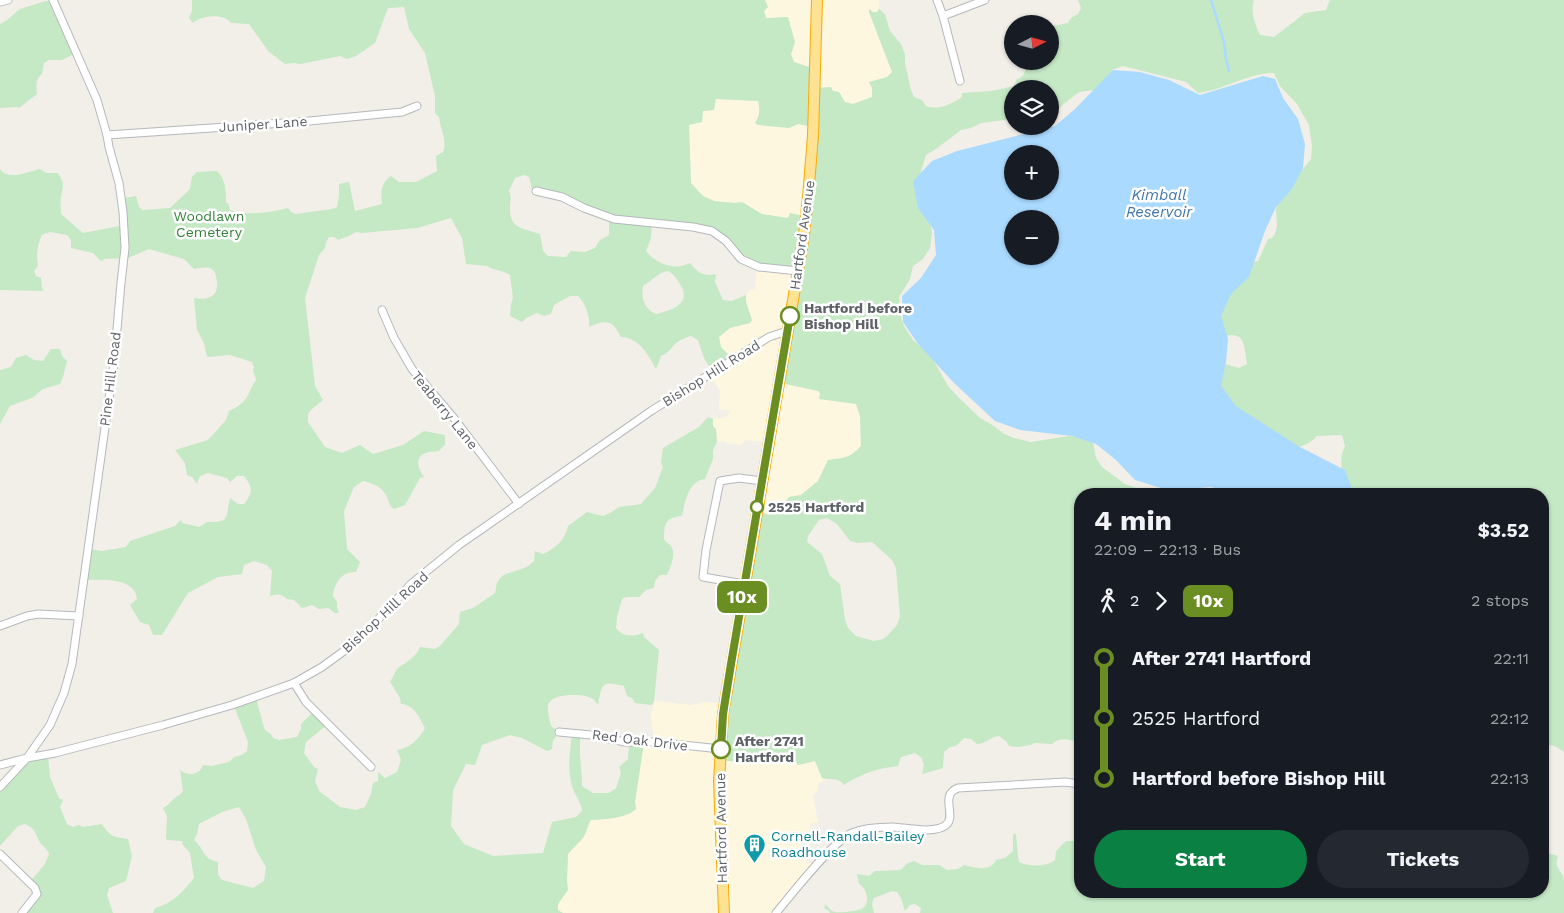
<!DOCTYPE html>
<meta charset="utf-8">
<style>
body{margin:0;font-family:"Work Sans",sans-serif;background:#242831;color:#f1f3f6;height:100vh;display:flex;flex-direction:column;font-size:19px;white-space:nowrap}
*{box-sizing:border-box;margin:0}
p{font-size:16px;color:#9ea1a6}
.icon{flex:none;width:28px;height:28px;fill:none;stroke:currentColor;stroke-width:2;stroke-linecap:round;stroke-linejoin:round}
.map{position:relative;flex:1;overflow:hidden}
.drawer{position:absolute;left:1074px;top:488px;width:475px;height:410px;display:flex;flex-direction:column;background:#171b24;border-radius:20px;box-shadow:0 1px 4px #0004}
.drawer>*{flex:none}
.badge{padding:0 10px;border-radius:8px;font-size:18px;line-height:32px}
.needle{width:32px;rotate:84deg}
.fabs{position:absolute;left:1004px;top:15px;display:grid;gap:10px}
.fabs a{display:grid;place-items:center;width:55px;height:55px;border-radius:50%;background:#171b24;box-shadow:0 1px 4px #0004;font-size:25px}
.map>.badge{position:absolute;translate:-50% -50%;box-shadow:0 0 0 2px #fff}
.legs{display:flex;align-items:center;gap:8px;height:55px;padding:0 20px;font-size:16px}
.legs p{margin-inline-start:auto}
.summary{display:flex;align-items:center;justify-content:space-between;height:85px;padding:0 20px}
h1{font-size:28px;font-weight:700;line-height:38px}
.cta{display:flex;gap:10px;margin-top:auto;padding:10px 20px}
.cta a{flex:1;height:58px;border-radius:30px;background:#0b8043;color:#fff;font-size:20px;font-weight:700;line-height:58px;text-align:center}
.cta a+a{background:#242831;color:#f1f3f6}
ul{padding:0 20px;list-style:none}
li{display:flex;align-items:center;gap:18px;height:60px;font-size:19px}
li i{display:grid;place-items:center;width:8px;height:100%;margin:0 6px;background:currentColor}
li i::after{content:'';width:12px;height:12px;margin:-6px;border:4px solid;border-radius:50%;background:#171b24}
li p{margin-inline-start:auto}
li:first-child i{background:linear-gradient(#0000 50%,currentColor 0)}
li:last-child i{background:linear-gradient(currentColor 50%,#0000 0)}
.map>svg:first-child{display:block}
</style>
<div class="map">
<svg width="1564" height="913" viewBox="0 0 1564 913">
<rect width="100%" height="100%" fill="#f1efe8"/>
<g fill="#fef7e0">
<polygon points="765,0 879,0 879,9 877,12 869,12 892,72 887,77 869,82 872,88 872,97 853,104 845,102 839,92 815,88 808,66 794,62 791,54 795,42 766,19 764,10 768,7"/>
<polygon points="716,99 758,101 760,108 759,117 755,123 789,128 798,124 814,127 806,216 779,218 762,214 742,202 735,203 714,201 703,196 691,183 689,125 702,122 703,111 714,110"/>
<polygon points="757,267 798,271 781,383 818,391 820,393 820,399 856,404 860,416 861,446 849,457 828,460 818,481 801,495 789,497 775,514 758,513 769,442 746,440 740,445 729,444 724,441 717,442 716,429 713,426 713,419 722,418 727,416 730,410 719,410 720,391 711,376 721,347 719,337 730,328 750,323 752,320 746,301 746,295 750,290 755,289"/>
<polygon points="654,701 691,705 704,702 725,704 738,762 796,762 798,765 815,761 822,778 826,779 818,784 817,792 813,795 818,822 810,824 809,832 801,832 801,855 815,867 805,879 771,913 563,913 558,910 558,904 568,890 567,880 568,854 584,837 587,831 588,825 591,820 610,819 631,813 636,809 635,802 644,743 654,741 651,717"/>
</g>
<g fill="#c5e8c5" fill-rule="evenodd">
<path d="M192,0H765L768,7L764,11L766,18L788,17L795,42L791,54L794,62L815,69L816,88L831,87L833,91L839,92L845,102L853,104L872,97V88L869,82L887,77L892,72L869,12V9L873,12H877L879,9L885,14L890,31L901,44L905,54V64L911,90L914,97L922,100L926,106C937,111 952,104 962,97V93L992,91L1014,86L1017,79C1026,76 1026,70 1025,61H1050V51L1056,46L1057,42L1052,26L1068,23L1071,18L1078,14L1081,8L1078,0H1254C1250,11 1255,25 1260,35L1274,37L1305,13L1326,10L1330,0H1564V752C1557,747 1551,743 1543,746L1542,494H1338C1347,478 1336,463 1345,446L1342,435L1317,436C1306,449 1287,449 1271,452L1216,405L1225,364L1239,368L1247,364C1243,334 1243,332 1212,338L1211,325L1249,263L1258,261L1268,239L1272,238L1275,234L1277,226L1276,210L1278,200L1311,159L1312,146L1309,125L1297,104L1280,86L1274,73C1247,73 1224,90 1198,93L1186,82L1163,76L1123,66L1112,70L1115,76L1102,89L1079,92L1075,95L1060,107L1053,118L1050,121V89H1012V119L981,123L971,128L961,130L936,149L926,155L917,184L931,225L932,233L930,248L923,259L913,266L910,279L899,297L901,318L904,326L913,340L931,356L948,386L958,397L980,418L994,426L1004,434L1014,438L1031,442L1069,436L1085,438L1093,442L1096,458L1102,467L1125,484L1142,490L1195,488L1216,492L1219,494H1080V742C1070,740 1060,736 1052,744L1035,743L1030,745L1018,747L1009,746L1006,741L999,736C989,737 989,743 977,744L971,739L964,738L956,746L950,747L944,752L943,768L922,774L924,765L921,757L915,753L901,757L898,766C875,769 863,773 844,785C838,776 830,781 822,778L815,761L798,765L796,762H738L719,760L758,513L775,514L789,497L801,495L818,481L828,460C844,458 850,458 861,446L860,416L856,404L819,399L820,393L818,391L781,383L798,275L743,260L713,232L652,223L651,238L646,251C656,264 675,271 690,263C696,272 705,277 716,274L715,282L723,300L732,301L746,295V302L752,320L750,323L730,328L719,337L721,347L733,359L713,373L704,358L698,340L691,336C685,338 679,340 675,344C668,351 671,351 661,356L656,369C648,354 639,338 621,337C612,319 606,320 589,327C590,316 586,304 578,296H570L554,305L551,314L544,316L537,313L526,318L522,322L510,316L511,304L513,298L510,275C502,270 492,270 487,266L466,264L462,238L451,218L417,228L362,233L356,232L349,236L338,240L334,237H329L326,242L325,248L319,255L305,298L315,386L323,400L312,409L308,414V422L325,447L342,453L360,445L373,454L403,445L424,431L445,435V445C443,446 440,450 439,451C435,452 430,451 426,453C414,457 418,469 424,477L420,478L405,505L394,509C387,503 390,501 386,495C381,486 372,483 363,481L354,487L344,511L347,549L360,562L356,572C342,571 334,583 333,596L337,602V608L339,613H335L328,608L319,609L312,605L302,608L294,600L287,599C281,593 277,594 270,596L272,571L267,565L254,561L244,565L242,574L218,577L188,593L162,635H153L149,625L140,622L130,605L137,599C135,577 101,580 85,580L89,549L102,551L126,547L130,541L175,526L181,520L182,523L199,527L207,522H216L224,520L227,515L230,498L238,504H244C253,493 253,487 244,476H237L230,482L227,478L208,473L200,476L197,484L192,477L187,475L185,463L175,450L208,440L226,420L229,411C250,401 245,397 256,380L253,370L254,367L252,362L230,355L207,357L204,343L197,330L194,298C208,301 219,296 217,281C216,277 216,272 213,270C208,266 200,268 194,269L184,259L149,249L128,258L105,259L101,261L93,253L71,248V240L67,235L50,232L42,235C37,245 36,255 38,266L34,271L36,276L41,278L42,288L44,291L0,290V169C8,181 27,172 40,169L46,173H58C65,185 63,185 61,197C60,202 61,209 61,214L83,233L120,226L118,199L136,196L139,207L143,210L170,208L190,189L192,177L197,172L217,171C226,179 226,192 226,203H228L230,210C249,216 268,213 288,208L291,212L296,214L332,209L337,207L339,196V184L349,182L355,211L382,204C381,192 380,184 391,176L399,182H416L437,171L436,156L443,152C448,140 440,129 439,117L435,113V96L425,53L409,29L404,7L388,8L375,43L356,56L347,59L340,56L301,64L294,63L285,64L268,51L249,24L231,23C224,13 202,15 193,23L189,18L192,11ZM716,99L758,101C760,110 760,115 755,123L758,125L789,128L798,124L814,127L805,216L790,213L788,218L762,214L742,202L735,203L714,201L703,196L691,183L689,125L702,122L703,111L714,110ZM524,175L529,177L532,189L537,191L609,218V235L600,240L595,248L585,252L571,251L566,257L548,256L543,251L540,234C523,228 509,229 510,207C510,200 512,199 509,191L515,178ZM668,271C675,275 677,279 681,286C692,304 670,311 656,314C644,309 641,298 643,286L661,273ZM827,518L837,524L850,541L857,543L872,542L892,560L896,568L900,616L897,625L887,636L883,639L874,641L856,636L848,628L845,620L840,584L830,576L822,554L807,542L808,536L819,520Z"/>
<path d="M46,1L54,2L76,53L62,60H49L44,63L42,74C35,79 36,86 37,94L19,108L17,107L0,108V24L7,20L20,9Z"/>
<polygon points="51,349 60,349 62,356 67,361 63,377 60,384 43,389 32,398 10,406 0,424 0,370 11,367 16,358 26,355 34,360 43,361"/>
<path d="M708,417L713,419V426L716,429L717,442L713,450V459L705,479C688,481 685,502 682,516C666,517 664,524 664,539C665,541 668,543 670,545C677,553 671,566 667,575H660L655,581L654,588L646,590L639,597H626L622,599L617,617L616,628C623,637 632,637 643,633L644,637L659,650L654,701L652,705L635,703L632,698L627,696L624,686C601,680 602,684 598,705C596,703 595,700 593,699C585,693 553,693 549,703C546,709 550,720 551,726L560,733L553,740L552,749L547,751L522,738L510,735L482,745L475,765L466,764L453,790L451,826L464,844L493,856L543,853L552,822L576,817L582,811C582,803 574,794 572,786C567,768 570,752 572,734H581C578,752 582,768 582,786L593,793H609L616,788L621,773L619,767L628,759L629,744L644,743L635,802L636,809C625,819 606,819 591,820C587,826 587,833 582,839C578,844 572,849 568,854L567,880L568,890L558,904V910L563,913H153L155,908C172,904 184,891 194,878L190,853L183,845L182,841L167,840L166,838L167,816L163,808C171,804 169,802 175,798C178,795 181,795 183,791L180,770C188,776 199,776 203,765L212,766L229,762L234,757L242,755L247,751L248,742L234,706L256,698L264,728L266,731L271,734L273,738L279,740L297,737L301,729V724L314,711L328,724L306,742L304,753L314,767L318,769L315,781L319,791L340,807L356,810L365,807L371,794L373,783L378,781V772L385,778L397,772L401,760L397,750C409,749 420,738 425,728C419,717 415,705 401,704L400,698L390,682C393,678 395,670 399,667C407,662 416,657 420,647L435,649L440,646L459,624L460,612L473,608L495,593C496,590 496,584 498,581C503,572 516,572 524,568C527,567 531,564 534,561L535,551L543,554C556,548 565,540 568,526L587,512L603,516L610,513L619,507L641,504L655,488L663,467L661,462L663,448L699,427ZM239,807L246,819L256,850L266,867L264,881L253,888L222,880L218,875V862C201,858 206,850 194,840L197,834L199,824L222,812Z"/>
<path d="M48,756L50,777L59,798L63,800L60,807L67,824L73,827L79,825L83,827L102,824C110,837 114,837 128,839L132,856L126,881L109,888L107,895L113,913H23L37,895L30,882L45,864L49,854C47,849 45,848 41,844C35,835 37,829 25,824L18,826L0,846V788L28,758Z"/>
<path d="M1013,834H1016L1018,857L1019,862C1029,867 1046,867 1055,860L1056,851L1066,841H1080V891H1542L1543,835L1548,853L1558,856C1553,870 1563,869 1564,881C1564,891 1564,903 1564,913H920L921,908L915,904L910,905L905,911L901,898L897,892L892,891L874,898L872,904L874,913H830L829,911L824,908L826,904C828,908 831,911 835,912C840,913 860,911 863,908C871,902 866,887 859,884L857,874L869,876L875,871L899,870L902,869L906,864L914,861L922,865H939L947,870L958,869L964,865C974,868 991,872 996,860L1005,858L1013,851Z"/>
</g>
<path fill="#aadaff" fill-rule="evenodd" d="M1113,70L1140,72L1169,80L1200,95L1263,76L1275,79L1283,98L1298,119L1305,144L1303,168L1292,189L1276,207L1265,231L1249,277L1231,294L1221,316L1228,339L1226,362L1221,386L1236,406L1298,446L1345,470L1354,494H1238L1211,487L1185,489L1161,488L1135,480L1116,460L1096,444L1072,436L1020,430L995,421L954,383L918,344L903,322L902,296L921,278L936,255L934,230L918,208L913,181L932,161L957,151L1055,126L1075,109ZM1012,154H1050V191H1012ZM1012,219H1050V256H1012Z"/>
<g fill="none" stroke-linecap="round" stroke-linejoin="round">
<polyline stroke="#aadaff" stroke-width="2.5" points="1211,0 1224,42 1226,59 1229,71"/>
<defs>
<g id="minor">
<polyline points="937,0 943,16 960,81"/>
<polyline points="0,2 8,0"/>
<polyline points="943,16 985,0"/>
<polyline points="107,135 299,122 402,112 417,106"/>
<polyline points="536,191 562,197 584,208 614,219 693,227 712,231 726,241 741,259 759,267 798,271"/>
<polyline points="382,310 394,338 412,369 453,417 519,504"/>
<polyline points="744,584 703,577 706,550 720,481 739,478 762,481"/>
<polyline points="0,626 27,616 38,614 79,616"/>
<polyline points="294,683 306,702 371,767"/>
<polyline points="559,732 591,735 625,742 653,742 721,749"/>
<polyline points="0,765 27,758 50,725 64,693 72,664 114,363 121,283 125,248 123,212 119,183 109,147 107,135 97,100 53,0"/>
<polyline points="0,787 27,758 55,753 163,725 232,705 294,683 322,667 348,648 369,629 411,584 459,545 651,411 769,337 787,331"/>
<polyline points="0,854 35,888 37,894 22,913"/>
<path d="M776,913C791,895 833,841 852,833C864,828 881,827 893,827C907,828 935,834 946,825C957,816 939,795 958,788L1065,782L1080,784"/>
</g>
<polyline id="highway" points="724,913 719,781 723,714 804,235 808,197 813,136 817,0"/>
</defs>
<use href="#minor" stroke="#b5b8bc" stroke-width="9"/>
<use href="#highway" stroke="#f9ab00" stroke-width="12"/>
<use href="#minor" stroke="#fff" stroke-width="7"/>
<use href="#highway" stroke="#fde293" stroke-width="10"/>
</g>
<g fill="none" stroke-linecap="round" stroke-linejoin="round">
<defs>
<polyline id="line-1" points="721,749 723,714 731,664 790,316"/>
</defs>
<use href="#line-1" stroke="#fff" stroke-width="11"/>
<use href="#line-1" stroke="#6b8e23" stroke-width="8"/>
</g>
<defs>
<symbol id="building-pin" viewBox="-11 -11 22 30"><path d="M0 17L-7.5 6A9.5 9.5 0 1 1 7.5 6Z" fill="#0f9aa8" stroke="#fff"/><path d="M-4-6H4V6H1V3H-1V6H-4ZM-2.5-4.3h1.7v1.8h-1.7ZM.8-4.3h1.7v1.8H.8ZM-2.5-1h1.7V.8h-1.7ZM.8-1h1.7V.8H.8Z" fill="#fff"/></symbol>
</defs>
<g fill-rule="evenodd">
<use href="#building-pin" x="742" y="832" width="25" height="34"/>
</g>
<g fill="#fff" stroke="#6b8e23" stroke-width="2.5">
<circle cx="790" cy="316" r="9"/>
<circle cx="757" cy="507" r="6"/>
<circle cx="721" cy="749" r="9"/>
</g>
<g text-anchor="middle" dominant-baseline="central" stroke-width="5" stroke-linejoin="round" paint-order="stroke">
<g font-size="14" fill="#5f6368" stroke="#fff">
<text transform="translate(263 124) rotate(-4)">Juniper Lane</text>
<text transform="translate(802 235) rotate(-82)">Hartford Avenue</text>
<text transform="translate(711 373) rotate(-32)">Bishop Hill Road</text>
<text transform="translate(110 379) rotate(-83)">Pine Hill Road</text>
<text transform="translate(445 410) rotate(51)">Teaberry Lane</text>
<text transform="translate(385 612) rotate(-43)">Bishop Hill Road</text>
<text transform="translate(640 740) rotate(7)">Red Oak Drive</text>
<text transform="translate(721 828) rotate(-91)">Hartford Avenue</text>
</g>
<g font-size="14" fill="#348238" stroke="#fff">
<text x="209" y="216">Woodlawn<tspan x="209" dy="16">Cemetery</tspan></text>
</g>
<g font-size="14" font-weight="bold" fill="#5f6368" stroke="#fff" text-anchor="start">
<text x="804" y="308">Hartford before<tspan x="804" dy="16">Bishop Hill</tspan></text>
<text x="768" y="507">2525 Hartford</text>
<text x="735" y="741">After 2741<tspan x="735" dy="16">Hartford</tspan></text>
</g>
<g font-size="14" fill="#0d838f" stroke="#fff" text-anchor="start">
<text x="771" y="836">Cornell-Randall-Bailey<tspan x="771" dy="16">Roadhouse</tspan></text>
</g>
<g font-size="15" font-style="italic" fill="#4174aa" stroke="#fff">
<text x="1159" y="195">Kimball<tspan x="1159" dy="17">Reservoir</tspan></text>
</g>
</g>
</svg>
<div class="fabs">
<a><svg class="needle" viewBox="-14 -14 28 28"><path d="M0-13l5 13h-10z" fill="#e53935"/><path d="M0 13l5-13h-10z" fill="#9ea1a6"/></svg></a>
<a><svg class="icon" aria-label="layers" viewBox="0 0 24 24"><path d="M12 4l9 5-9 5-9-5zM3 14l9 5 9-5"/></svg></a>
<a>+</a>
<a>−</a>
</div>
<b class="badge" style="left:742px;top:597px;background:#6b8e23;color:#fff">10x</b>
<section class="drawer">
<div class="summary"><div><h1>4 min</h1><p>22:09 – 22:13 · Bus</p></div><b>$3.52</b></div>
<div class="legs"><svg class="icon" aria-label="walk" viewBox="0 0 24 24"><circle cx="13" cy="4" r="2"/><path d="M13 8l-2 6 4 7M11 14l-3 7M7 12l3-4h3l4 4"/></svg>2<svg class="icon" aria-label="forward" viewBox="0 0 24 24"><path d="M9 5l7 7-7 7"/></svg><b class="badge" style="background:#6b8e23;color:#fff">10x</b><p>2 stops</p></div>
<ul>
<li><i style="color:#6b8e23"></i><b>After 2741 Hartford</b><p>22:11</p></li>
<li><i style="color:#6b8e23"></i><span>2525 Hartford</span><p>22:12</p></li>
<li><i style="color:#6b8e23"></i><b>Hartford before Bishop Hill</b><p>22:13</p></li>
</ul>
<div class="cta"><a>Start</a><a>Tickets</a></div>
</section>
</div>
